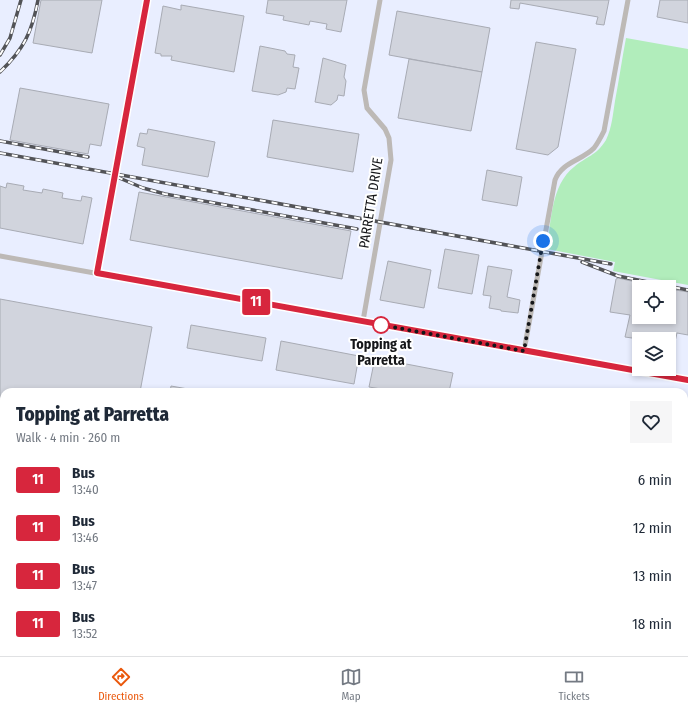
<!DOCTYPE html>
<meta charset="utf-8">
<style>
body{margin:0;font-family:"Fira Sans Condensed",sans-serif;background:#f6f6f7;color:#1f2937;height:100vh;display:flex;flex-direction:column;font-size:15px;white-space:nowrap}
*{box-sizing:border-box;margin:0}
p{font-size:13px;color:#747a83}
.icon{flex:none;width:22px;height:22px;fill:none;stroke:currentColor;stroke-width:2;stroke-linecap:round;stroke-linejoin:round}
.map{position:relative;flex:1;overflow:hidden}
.details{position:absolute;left:0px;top:388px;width:688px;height:268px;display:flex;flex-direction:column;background:#fff;border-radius:12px 12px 0 0;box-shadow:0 2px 6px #0003}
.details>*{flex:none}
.badge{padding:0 8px;border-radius:3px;font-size:14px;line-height:26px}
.controls{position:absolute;left:632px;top:280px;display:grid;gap:8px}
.controls a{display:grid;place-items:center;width:44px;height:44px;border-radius:0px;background:#fff;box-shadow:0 2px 6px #0003;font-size:20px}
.you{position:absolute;width:20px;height:20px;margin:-10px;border:3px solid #fff;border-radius:50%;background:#1a73e8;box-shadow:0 0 0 6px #1a73e833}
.map>.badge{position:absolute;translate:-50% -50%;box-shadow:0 0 0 2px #fff}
.round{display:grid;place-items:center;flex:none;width:42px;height:42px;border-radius:0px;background:#f6f6f7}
.summary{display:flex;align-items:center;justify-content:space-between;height:68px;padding:0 16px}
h1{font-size:19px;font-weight:800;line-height:30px}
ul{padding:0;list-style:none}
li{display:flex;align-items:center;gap:12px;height:48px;padding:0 16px}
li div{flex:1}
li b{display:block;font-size:15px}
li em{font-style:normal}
li .badge{min-width:44px;font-weight:700;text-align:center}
.tab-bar{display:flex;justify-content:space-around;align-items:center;height:56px;border-top:1px solid #e0e1e3;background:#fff;font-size:11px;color:#747a83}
.tab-bar a{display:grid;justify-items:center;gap:2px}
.tab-bar .on{color:#ea580c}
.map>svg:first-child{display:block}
</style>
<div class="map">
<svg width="688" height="656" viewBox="0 0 688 656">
<rect width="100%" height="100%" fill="#f6f8fe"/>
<path fill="#e9eeff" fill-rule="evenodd" d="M0,0H688V656H0ZM639,287H669V317H639ZM639,339H669V369H639ZM4,392H684V652H4Z"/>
<path fill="#b1edbb" d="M626,38L688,49V285L613,271L615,262L547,249C551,222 551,185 574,167C587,156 596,156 606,140C612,128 613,113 615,101C619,80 622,59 626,38Z"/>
<g fill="#d1d4dd" stroke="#a8abb4">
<polygon points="41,0 102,0 92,53 33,43"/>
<polygon points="268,0 347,0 341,32 326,29 327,24 310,21 309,25 283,20 284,16 266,13"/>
<polygon points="511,0 609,0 604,25 596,24 598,17 520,3 519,9 510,8"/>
<polygon points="660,0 688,0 688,23 657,17"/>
<polygon points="181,5 244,16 234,72 171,60 172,56 161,56 161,54 155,53 163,6 181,10"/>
<polygon points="397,11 490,28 482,72 389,55"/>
<polygon points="536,42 576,49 558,147 548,155 516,149"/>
<polygon points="260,46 285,51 287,54 295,55 293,67 299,68 295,89 287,88 286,92 278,95 252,91"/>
<polygon points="323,58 346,65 344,77 346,81 344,96 338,95 337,100 331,105 315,102"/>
<polygon points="409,59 482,72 471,131 398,118"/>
<polygon points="20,88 109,104 101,146 90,144 88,154 10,140"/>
<polygon points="273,120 359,134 353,172 267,157"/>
<polygon points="148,129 215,142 208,177 142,165 145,148 137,146 140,133 147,134"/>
<polygon points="487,170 522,177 517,206 482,200"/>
<polygon points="7,183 24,186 23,190 42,193 43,189 63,193 62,198 81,201 82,196 92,198 83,244 0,228 0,186 6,188"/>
<polygon points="139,192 351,231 342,279 130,240"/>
<polygon points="445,249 479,255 472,294 438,288"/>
<polygon points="388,261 431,270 424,308 380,300"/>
<polygon points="488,266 512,270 507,297 520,300 518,313 501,311 501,310 489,308 491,296 483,295"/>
<polygon points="618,278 658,287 639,287 639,317 669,317 669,289 688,292 688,335 677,333 674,346 669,345 669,339 639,339 625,337 630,315 610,312 616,279"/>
<polygon points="0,299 152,327 140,392 4,392 4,406 0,406"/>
<polygon points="191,325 266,338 262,361 187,348"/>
<polygon points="281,341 359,356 354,384 276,370"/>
<polygon points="375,358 453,373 449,392 399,392 369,387"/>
<polygon points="171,386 205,392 170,392"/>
<polygon points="684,420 688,421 688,531 684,530"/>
<polygon points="0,474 4,475 4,561 0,560"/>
<polygon points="684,565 688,565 688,656 605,656 583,652 684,652"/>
</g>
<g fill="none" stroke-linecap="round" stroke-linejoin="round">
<g stroke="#bdb9b6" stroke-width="5">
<polyline points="0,256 688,380"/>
<polyline points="97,273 147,0"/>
<polyline points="363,321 391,160 389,138 385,129 367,108 364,90 380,0"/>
<path d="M524,351L555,180C562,162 581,161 594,148C598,143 601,137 604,131L628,0"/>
<polyline points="0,591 4,592"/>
<polyline points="336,652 358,656"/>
<polyline points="225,656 226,652"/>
</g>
<defs>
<g id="rail">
<polyline points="0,55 10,38 21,0"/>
<path d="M0,72C24,49 32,32 38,0"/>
<polyline points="0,141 88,157"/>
<polyline points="0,153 611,264"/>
<polyline points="117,177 143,188 165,194 357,229"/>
<polyline points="582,262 618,276 688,290"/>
<polyline points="0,424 4,424"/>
<polyline points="684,533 688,534"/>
<polyline points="684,548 688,548"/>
<polyline points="684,562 688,562"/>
</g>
</defs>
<use href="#rail" stroke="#525357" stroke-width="3.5"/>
<use href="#rail" stroke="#fff" stroke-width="2" stroke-dasharray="6" stroke-linecap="butt"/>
</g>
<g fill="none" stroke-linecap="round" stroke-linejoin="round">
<defs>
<polyline id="line" points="147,0 97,273 688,380"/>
</defs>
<use href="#line" stroke="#fff" stroke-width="9"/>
<use href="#line" stroke="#d7263d" stroke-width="6"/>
<polyline stroke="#151619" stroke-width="4" stroke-dasharray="0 7.2" points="381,325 524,351 543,241"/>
</g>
<circle fill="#fff" stroke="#d7263d" stroke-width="2" cx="381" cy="325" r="8"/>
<g text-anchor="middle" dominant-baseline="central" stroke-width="4" stroke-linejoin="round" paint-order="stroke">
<g font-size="14" fill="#151619" stroke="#fff">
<text transform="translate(371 203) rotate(-81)">PARRETTA DRIVE</text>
</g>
<g font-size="14" font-weight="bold" fill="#151619" stroke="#fff">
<text x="381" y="344">Topping at<tspan x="381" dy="16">Parretta</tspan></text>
</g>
</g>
</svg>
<div class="controls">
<a><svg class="icon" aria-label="locate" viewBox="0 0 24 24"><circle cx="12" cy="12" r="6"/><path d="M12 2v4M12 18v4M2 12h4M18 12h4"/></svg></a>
<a><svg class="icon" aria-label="layers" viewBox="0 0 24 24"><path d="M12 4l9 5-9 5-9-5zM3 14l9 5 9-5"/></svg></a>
</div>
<div class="you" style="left:543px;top:241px"></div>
<b class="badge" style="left:256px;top:302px;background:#d7263d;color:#fff">11</b>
<section class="details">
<div class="summary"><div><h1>Topping at Parretta</h1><p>Walk · 4 min · 260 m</p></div><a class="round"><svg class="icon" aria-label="heart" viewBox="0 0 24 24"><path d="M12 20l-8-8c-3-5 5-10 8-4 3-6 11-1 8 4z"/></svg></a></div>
<ul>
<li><span class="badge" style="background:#d7263d;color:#fff">11</span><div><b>Bus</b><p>13:40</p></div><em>6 min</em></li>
<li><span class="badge" style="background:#d7263d;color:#fff">11</span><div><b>Bus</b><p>13:46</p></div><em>12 min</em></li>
<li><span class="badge" style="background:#d7263d;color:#fff">11</span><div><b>Bus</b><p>13:47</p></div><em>13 min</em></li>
<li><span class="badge" style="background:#d7263d;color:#fff">11</span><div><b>Bus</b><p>13:52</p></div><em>18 min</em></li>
</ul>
</section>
</div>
<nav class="tab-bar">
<a class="on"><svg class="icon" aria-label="directions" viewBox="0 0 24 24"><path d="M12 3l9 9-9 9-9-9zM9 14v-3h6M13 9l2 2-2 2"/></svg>Directions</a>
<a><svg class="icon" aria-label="map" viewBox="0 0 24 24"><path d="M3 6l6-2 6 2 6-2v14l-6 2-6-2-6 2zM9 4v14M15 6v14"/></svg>Map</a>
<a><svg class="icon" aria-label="tickets" viewBox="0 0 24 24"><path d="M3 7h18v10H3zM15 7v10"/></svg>Tickets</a>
</nav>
